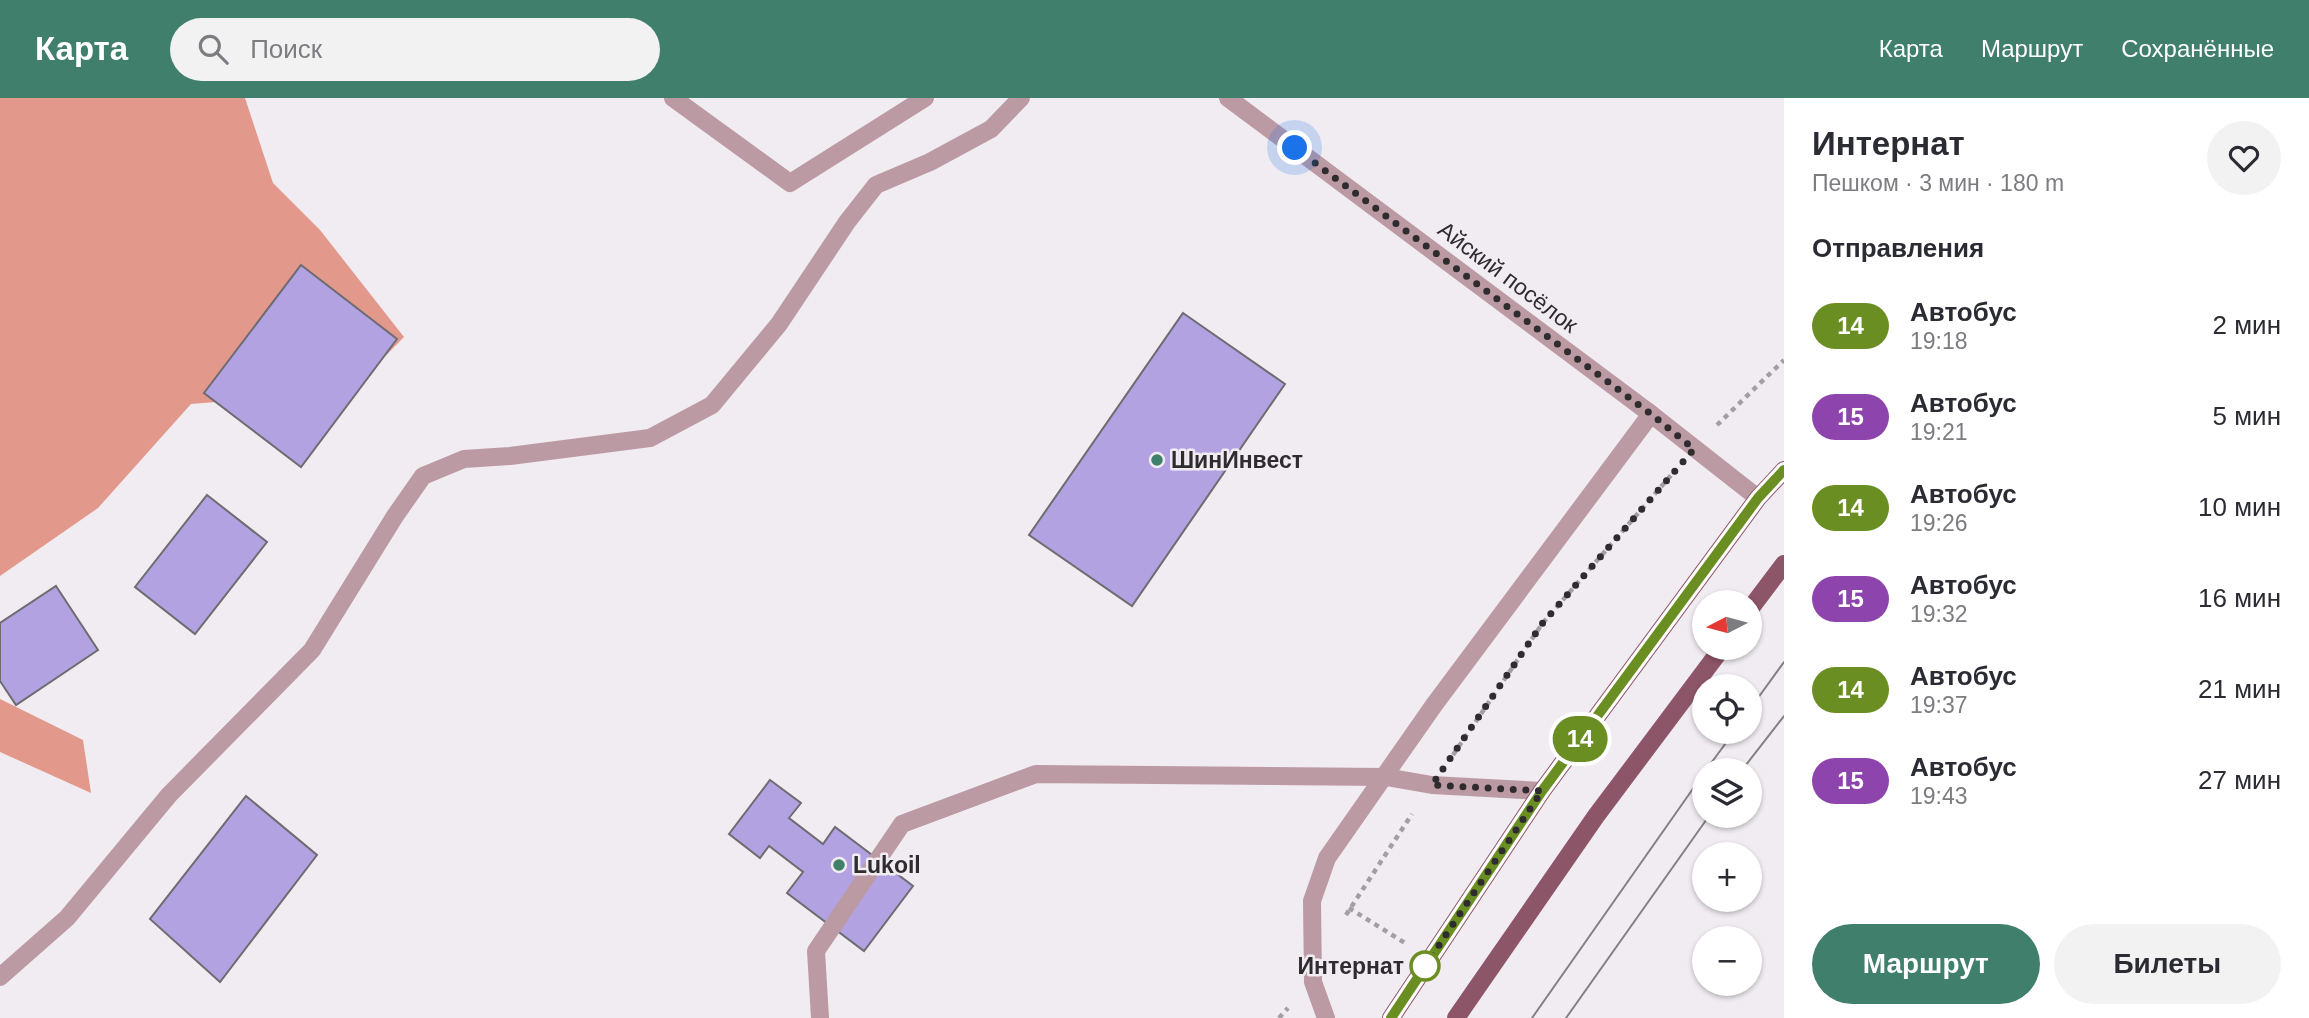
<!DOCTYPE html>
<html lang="ru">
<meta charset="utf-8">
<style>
body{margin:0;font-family:Arial,sans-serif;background:#f2f2f3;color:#2b2b33;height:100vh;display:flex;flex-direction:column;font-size:26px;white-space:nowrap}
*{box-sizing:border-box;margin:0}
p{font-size:23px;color:#7c7c81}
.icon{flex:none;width:38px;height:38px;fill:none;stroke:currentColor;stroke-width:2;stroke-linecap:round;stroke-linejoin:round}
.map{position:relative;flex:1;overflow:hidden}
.drawer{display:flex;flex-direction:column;background:#fff;width:525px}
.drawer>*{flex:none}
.badge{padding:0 14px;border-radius:23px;font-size:24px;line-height:46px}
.needle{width:46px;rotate:264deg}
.controls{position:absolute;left:1692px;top:492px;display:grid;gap:14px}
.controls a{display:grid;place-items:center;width:70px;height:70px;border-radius:50%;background:#fff;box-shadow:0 2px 5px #0004;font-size:35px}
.you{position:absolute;width:35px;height:35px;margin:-18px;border:5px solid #fff;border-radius:50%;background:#1a73e8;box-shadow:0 0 0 10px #1a73e833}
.map>.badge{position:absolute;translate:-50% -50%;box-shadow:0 0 0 4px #fff}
h2{padding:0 28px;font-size:26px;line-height:63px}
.round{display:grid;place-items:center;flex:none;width:74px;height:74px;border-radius:37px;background:#f2f2f3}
.headline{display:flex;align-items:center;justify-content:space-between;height:119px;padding:0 28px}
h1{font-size:33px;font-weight:600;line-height:52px}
.primary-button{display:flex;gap:14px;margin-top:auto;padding:14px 28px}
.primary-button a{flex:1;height:80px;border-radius:42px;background:#407f6b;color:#fff;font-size:28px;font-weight:600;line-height:80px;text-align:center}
.primary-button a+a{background:#f2f2f3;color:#2b2b33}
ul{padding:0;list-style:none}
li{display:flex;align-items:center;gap:21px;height:91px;padding:0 28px}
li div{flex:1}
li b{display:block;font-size:26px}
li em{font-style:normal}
li .badge{min-width:77px;font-weight:700;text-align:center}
header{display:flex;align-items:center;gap:42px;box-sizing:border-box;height:98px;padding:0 35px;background:#407f6b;color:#fff}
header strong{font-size:33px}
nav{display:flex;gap:38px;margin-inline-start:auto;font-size:24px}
.search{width:490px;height:63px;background:#f2f2f3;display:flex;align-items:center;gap:18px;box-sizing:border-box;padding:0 24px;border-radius:38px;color:#7c7c81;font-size:26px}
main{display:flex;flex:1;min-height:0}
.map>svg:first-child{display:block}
</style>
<header>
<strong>Карта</strong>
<div class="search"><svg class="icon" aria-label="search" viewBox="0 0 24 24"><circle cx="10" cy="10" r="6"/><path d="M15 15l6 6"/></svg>Поиск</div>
<nav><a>Карта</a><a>Маршрут</a><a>Сохранённые</a></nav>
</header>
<main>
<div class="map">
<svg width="1784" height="920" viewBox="0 0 1784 920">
<rect width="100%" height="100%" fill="#f1ecf1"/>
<g fill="#e3988c">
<polygon points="0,0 245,0 273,85 320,132 404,239 351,293 191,306 98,410 0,478"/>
<polygon points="0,601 83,642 91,695 0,654"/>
</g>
<g fill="#b2a2e2" stroke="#6d6c71" stroke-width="2">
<polygon points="301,167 397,241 301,369 204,295"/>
<polygon points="1183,215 1285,286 1132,508 1029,437"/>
<polygon points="207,397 267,444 195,536 135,489"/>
<polygon points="56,488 98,552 16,607 0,583 0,525"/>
<polygon points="770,682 801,705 789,720 823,746 835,729 913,788 864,853 787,795 803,774 769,748 760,760 729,736"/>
<polygon points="246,698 317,757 220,884 150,821"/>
</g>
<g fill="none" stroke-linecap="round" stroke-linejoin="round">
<g stroke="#a29ea2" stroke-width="4.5" stroke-dasharray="5 5" stroke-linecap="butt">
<polyline points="1717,327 1784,262"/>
<polyline points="1453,657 1542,526 1673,375"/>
<polyline points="1349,810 1405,845"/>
<polyline points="1346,817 1412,716"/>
<polyline points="1279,920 1288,910"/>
</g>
<g stroke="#bc9aa4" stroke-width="18">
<polyline points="673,0 790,85 925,0"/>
<polyline points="1228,0 1651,316 1758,400"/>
<polyline points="0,879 67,820 169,697 312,552 395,418 423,378 464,361 510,358 650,340 712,307 779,226 847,124 876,87 930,64 991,31 1021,0"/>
<polyline points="820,920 816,853 902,726 1036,676 1386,679 1432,687 1542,693"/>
<polyline points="1326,920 1313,884 1312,803 1327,760 1434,607 1651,316"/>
</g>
<g stroke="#8d5568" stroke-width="18">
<polyline points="1750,511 1784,466"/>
<polyline points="1391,920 1542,693 1758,400 1784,372"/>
<polyline points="1456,920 1596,718 1722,550"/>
</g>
<g stroke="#838083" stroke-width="2">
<polyline points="1750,611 1784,564"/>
<polyline points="1706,672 1734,634"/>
<polyline points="1742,672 1784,618"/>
<polyline points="1532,920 1704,675"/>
<polyline points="1566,920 1709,718"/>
</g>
</g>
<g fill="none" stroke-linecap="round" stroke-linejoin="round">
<defs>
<polyline id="line" points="1391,920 1542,693 1758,400 1784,372"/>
</defs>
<use href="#line" stroke="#fff" stroke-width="16"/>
<use href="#line" stroke="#6b8e23" stroke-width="10"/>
<polyline stroke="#2e2c2e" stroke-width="7" stroke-dasharray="0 12.6" points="1295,50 1651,316 1694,351 1542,526 1432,687 1542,693 1425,868"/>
</g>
<g fill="#407f6b" stroke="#f1ecf1" stroke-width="2.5">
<circle cx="1157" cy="362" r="7"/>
<circle cx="839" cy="767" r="7"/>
</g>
<circle fill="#fff" stroke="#6b8e23" stroke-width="3.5" cx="1425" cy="868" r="14"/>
<g text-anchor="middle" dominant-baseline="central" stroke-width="5" stroke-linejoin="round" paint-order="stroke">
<g font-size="23" fill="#2e2c2e" stroke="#f1ecf1">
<text transform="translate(1508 179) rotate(37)">Айский посёлок</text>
</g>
<g font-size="23" font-weight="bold" fill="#2e2c2e" stroke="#f1ecf1" text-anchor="start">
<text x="1171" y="362">ШинИнвест</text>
<text x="853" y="767">Lukoil</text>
</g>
<g font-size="23" font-weight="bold" fill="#2e2c2e" stroke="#f1ecf1" text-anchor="end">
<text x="1404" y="868">Интернат</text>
</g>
</g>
</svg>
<div class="controls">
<a><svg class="needle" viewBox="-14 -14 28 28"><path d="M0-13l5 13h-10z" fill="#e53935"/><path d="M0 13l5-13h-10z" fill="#7c7c81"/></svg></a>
<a><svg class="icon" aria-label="locate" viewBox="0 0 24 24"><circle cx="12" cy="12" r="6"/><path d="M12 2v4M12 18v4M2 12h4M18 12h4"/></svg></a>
<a><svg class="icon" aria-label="layers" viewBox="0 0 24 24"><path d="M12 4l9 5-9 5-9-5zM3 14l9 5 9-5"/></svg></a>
<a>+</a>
<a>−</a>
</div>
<div class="you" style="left:1295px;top:50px"></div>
<b class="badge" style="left:1580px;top:641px;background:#6b8e23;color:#fff">14</b>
</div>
<section class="drawer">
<div class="headline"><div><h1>Интернат</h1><p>Пешком · 3 мин · 180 m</p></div><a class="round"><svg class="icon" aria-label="heart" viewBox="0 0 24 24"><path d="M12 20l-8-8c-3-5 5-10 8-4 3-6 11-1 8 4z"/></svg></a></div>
<h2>Отправления</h2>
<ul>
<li><span class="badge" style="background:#6b8e23;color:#fff">14</span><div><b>Автобус</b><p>19:18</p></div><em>2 мин</em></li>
<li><span class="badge" style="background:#8e44ad;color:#fff">15</span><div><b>Автобус</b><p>19:21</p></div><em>5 мин</em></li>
<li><span class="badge" style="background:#6b8e23;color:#fff">14</span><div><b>Автобус</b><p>19:26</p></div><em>10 мин</em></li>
<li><span class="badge" style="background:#8e44ad;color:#fff">15</span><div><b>Автобус</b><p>19:32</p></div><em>16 мин</em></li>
<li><span class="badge" style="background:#6b8e23;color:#fff">14</span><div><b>Автобус</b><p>19:37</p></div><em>21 мин</em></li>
<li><span class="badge" style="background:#8e44ad;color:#fff">15</span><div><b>Автобус</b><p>19:43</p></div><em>27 мин</em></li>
</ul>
<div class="primary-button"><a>Маршрут</a><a>Билеты</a></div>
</section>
</main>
